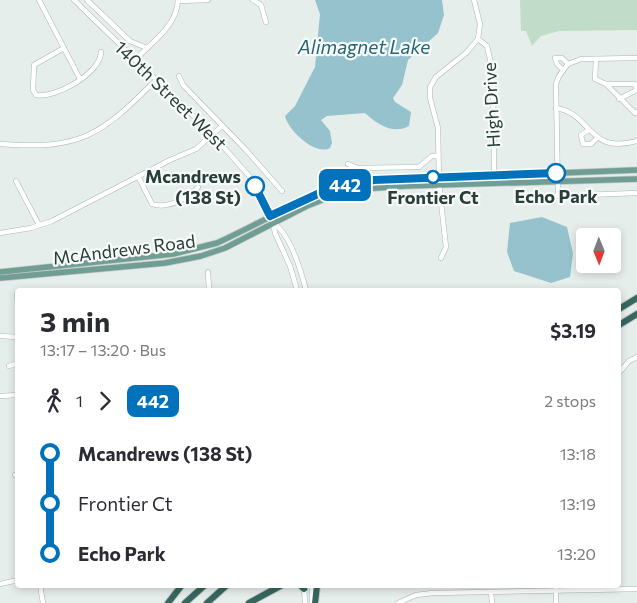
<!DOCTYPE html>
<meta charset="utf-8">
<style>
body{margin:0;font-family:Commissioner,sans-serif;background:#f7f7f7;color:#2b2b33;height:100vh;display:flex;flex-direction:column;font-size:19px;white-space:nowrap}
*{box-sizing:border-box;margin:0}
p{font-size:16px;color:#7c7c81}
.icon{flex:none;width:28px;height:28px;fill:none;stroke:currentColor;stroke-width:2;stroke-linecap:round;stroke-linejoin:round}
.map{position:relative;flex:1;overflow:hidden}
.details{position:absolute;left:15px;top:288px;width:606px;height:300px;display:flex;flex-direction:column;background:#fff;border-radius:5px;box-shadow:0 2px 8px #0003}
.details>*{flex:none}
.badge{padding:0 10px;border-radius:8px;font-size:18px;line-height:32px}
.needle{width:32px;rotate:179deg}
.buttons{position:absolute;left:576px;top:228px;display:grid;gap:10px}
.buttons a{display:grid;place-items:center;width:45px;height:45px;border-radius:5px;background:#fff;box-shadow:0 2px 8px #0003;font-size:25px}
.map>.badge{position:absolute;translate:-50% -50%;box-shadow:0 0 0 2px #fff}
.legs{display:flex;align-items:center;gap:8px;height:55px;padding:0 25px;font-size:16px}
.legs p{margin-inline-start:auto}
.headline{display:flex;align-items:center;justify-content:space-between;height:85px;padding:0 25px}
h1{font-size:28px;font-weight:700;line-height:38px}
ul{padding:0 25px;list-style:none}
li{display:flex;align-items:center;gap:18px;height:50px;font-size:19px}
li i{display:grid;place-items:center;width:8px;height:100%;margin:0 6px;background:currentColor}
li i::after{content:'';width:12px;height:12px;margin:-6px;border:4px solid;border-radius:50%;background:#fff}
li p{margin-inline-start:auto}
li:first-child i{background:linear-gradient(#0000 50%,currentColor 0)}
li:last-child i{background:linear-gradient(currentColor 50%,#0000 0)}
.map>svg:first-child{display:block}
</style>
<div class="map">
<svg width="637" height="603" viewBox="0 0 637 603">
<rect width="100%" height="100%" fill="#e6eeeb"/>
<polygon fill="#c2dcca" points="520,0 637,0 637,30 559,31 541,36 532,46 526,31 521,31"/>
<g fill="#95c2cc">
<path d="M315,0H442L444,15L438,33L408,60L402,85L393,98L395,102L411,112L409,126C393,135 377,124 365,113L327,116L321,120L330,131L332,143L330,148C315,156 288,130 285,116L295,106L315,67L320,14Z"/>
<polygon points="542,217 567,227 573,253 570,277 551,283 514,271 507,252 510,223"/>
</g>
<g fill="none" stroke-linecap="round" stroke-linejoin="round">
<defs>
<g id="minor">
<polyline points="39,0 80,79"/>
<polyline points="74,0 213,135 250,177 273,223 275,233 290,266 297,290"/>
<polyline points="87,0 130,41 147,48"/>
<polyline points="253,0 261,5 266,22"/>
<polyline points="178,1 208,0"/>
<polyline points="478,39 487,46 493,72 494,175"/>
<path d="M64,48L34,65L33,90L36,95C55,99 101,73 101,52"/>
<polyline points="637,58 581,59 568,64 559,76 556,84 558,196 637,193"/>
<polyline points="596,59 595,79 606,84 635,84 637,90 619,99"/>
<path d="M135,60C152,42 177,26 178,0"/>
<polyline points="563,70 557,64 555,58 562,58 568,64"/>
<polyline points="179,76 183,85 246,150 282,191"/>
<polyline points="606,84 635,113 637,112"/>
<path d="M556,108C593,114 587,155 637,141"/>
<polyline points="589,130 581,135 583,144 591,144 597,138"/>
<path d="M0,144C81,150 100,136 156,80"/>
<polyline points="348,164 357,168 419,167 432,156 438,156"/>
<path d="M138,176L152,204C166,209 189,199 198,187"/>
<polyline points="16,181 39,225"/>
<polyline points="532,196 558,196"/>
<path d="M273,223C290,233 301,271 306,290"/>
<polyline points="0,233 31,228 52,221 170,160 196,149 222,126"/>
<polyline points="441,258 446,247 439,184 438,128 430,98 430,87 436,77 466,53 478,39 480,24 474,0"/>
<polyline points="208,272 209,290"/>
<polyline points="17,294 18,304"/>
<polyline points="0,336 18,337"/>
<polyline points="9,366 18,363"/>
<polyline points="619,373 629,361 637,357"/>
<polyline points="0,396 18,395"/>
<polyline points="15,475 18,477"/>
<polyline points="0,584 18,580"/>
<polyline points="40,585 43,603"/>
<polyline points="556,585 556,603"/>
<polyline points="304,586 305,603"/>
<polyline points="491,592 492,603"/>
<polyline points="312,603 312,585"/>
<polyline points="398,603 416,595 433,593 637,589"/>
</g>
<g id="major">
<path d="M0,272L173,254L217,243C269,219 316,189 374,180L637,170"/>
<polyline points="0,278 165,263 201,256 225,248 307,206 332,196 362,189 405,186 637,179"/>
</g>
<g id="highway">
<polyline points="619,309 637,298"/>
<polyline points="619,325 637,314"/>
<polyline points="300,585 304,589"/>
<polyline points="168,603 182,585"/>
<polyline points="185,603 205,585"/>
<polyline points="207,603 227,585"/>
<polyline points="249,603 282,585"/>
<polyline points="315,603 317,585"/>
</g>
</defs>
<use href="#minor" stroke="#a9b6b2" stroke-width="5.5"/>
<use href="#major" stroke="#c3c9c8" stroke-width="7"/>
<use href="#highway" stroke="#c3c9c8" stroke-width="8"/>
<use href="#minor" stroke="#fff" stroke-width="4.5"/>
<use href="#major" stroke="#709e94" stroke-width="5.5"/>
<use href="#highway" stroke="#36675f" stroke-width="6"/>
</g>
<g fill="none" stroke-linecap="round" stroke-linejoin="round">
<defs>
<polyline id="line-1" points="255,186 270,216 322,192 374,180 556,173"/>
</defs>
<use href="#line-1" stroke="#fff" stroke-width="11"/>
<use href="#line-1" stroke="#0072bc" stroke-width="8"/>
</g>
<g fill="#fff" stroke="#0072bc" stroke-width="2.5">
<circle cx="556" cy="173" r="9"/>
<circle cx="433" cy="177" r="6"/>
<circle cx="255" cy="186" r="9"/>
</g>
<g text-anchor="middle" dominant-baseline="central" stroke-width="4.5" stroke-linejoin="round" paint-order="stroke">
<g font-size="18" fill="#273e39" stroke="#f7faf9">
<text transform="translate(171 95) rotate(44)">140th Street West</text>
<text transform="translate(491 105) rotate(-93)">High Drive</text>
<text transform="translate(124 249) rotate(-7)">McAndrews Road</text>
</g>
<g font-size="18" font-weight="bold" fill="#273e39" stroke="#f7faf9">
<text x="241" y="176" text-anchor="end">Mcandrews<tspan x="241" dy="21">(138 St)</tspan></text>
<text x="556" y="196">Echo Park</text>
<text x="433" y="197">Frontier Ct</text>
</g>
<g font-size="19" font-style="italic" fill="#276574" stroke="#f7faf9">
<text x="364" y="46">Alimagnet Lake</text>
</g>
</g>
</svg>
<div class="buttons">
<a><svg class="needle" viewBox="-14 -14 28 28"><path d="M0-13l5 13h-10z" fill="#e53935"/><path d="M0 13l5-13h-10z" fill="#7c7c81"/></svg></a>
</div>
<b class="badge" style="left:345px;top:185px;background:#0072bc;color:#fff">442</b>
<section class="details">
<div class="headline"><div><h1>3 min</h1><p>13:17 – 13:20 · Bus</p></div><b>$3.19</b></div>
<div class="legs"><svg class="icon" aria-label="walk" viewBox="0 0 24 24"><circle cx="13" cy="4" r="2"/><path d="M13 8l-2 6 4 7M11 14l-3 7M7 12l3-4h3l4 4"/></svg>1<svg class="icon" aria-label="forward" viewBox="0 0 24 24"><path d="M9 5l7 7-7 7"/></svg><b class="badge" style="background:#0072bc;color:#fff">442</b><p>2 stops</p></div>
<ul>
<li><i style="color:#0072bc"></i><b>Mcandrews (138 St)</b><p>13:18</p></li>
<li><i style="color:#0072bc"></i><span>Frontier Ct</span><p>13:19</p></li>
<li><i style="color:#0072bc"></i><b>Echo Park</b><p>13:20</p></li>
</ul>
</section>
</div>
